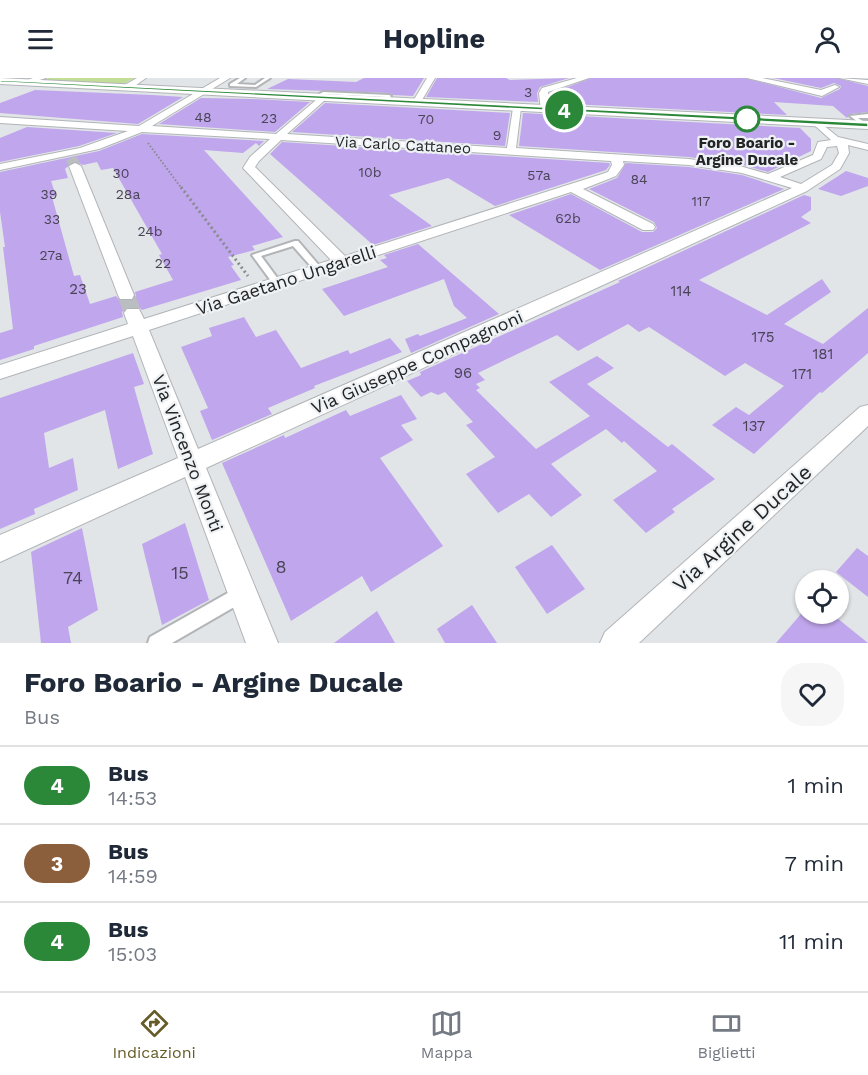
<!DOCTYPE html>
<html lang="it">
<style>
body{margin:0;font-family:"Work Sans",sans-serif;background:#f6f6f7;color:#1f2937;height:100vh;display:flex;flex-direction:column;font-size:22px;white-space:nowrap}
*{box-sizing:border-box;margin:0}
p{font-size:20px;color:#747a83}
.icon{flex:none;width:33px;height:33px;fill:none;stroke:currentColor;stroke-width:2;stroke-linecap:round;stroke-linejoin:round}
.map{position:relative;height:565px;overflow:hidden}
.drawer{display:flex;flex-direction:column;background:#fff;flex:1}
.drawer>*{flex:none}
.badge{padding:0 12px;border-radius:20px;font-size:21px;line-height:39px}
.controls{position:absolute;left:795px;top:492px;display:grid;gap:12px}
.controls a{display:grid;place-items:center;width:54px;height:54px;border-radius:50%;background:#fff;box-shadow:0 2px 4px #0004;font-size:30px}
.map>.badge{position:absolute;translate:-50% -50%;box-shadow:0 0 0 3px #fff}
.round{display:grid;place-items:center;flex:none;width:63px;height:63px;border-radius:24px;background:#f6f6f7}
.summary{display:flex;align-items:center;justify-content:space-between;height:102px;padding:0 24px}
h1{font-size:28px;font-weight:700;line-height:45px}
ul{padding:0;list-style:none}
li{display:flex;align-items:center;gap:18px;height:78px;padding:0 24px;border-top:2px solid #e0e1e3}
li div{flex:1}
li b{display:block;font-size:22px}
li em{font-style:normal}
li .badge{min-width:66px;font-weight:700;text-align:center}
header{display:flex;justify-content:space-between;align-items:center;height:78px;padding:0 24px;background:#fff;font-size:27px;font-weight:700}
.tab-bar{display:flex;justify-content:space-around;align-items:center;height:84px;border-top:2px solid #e0e1e3;background:#fff;font-size:16px;color:#747a83}
.tab-bar a{display:grid;justify-items:center;gap:3px}
.tab-bar .selected{color:#665c29}
.map>svg:first-child{display:block}
</style>
<header><svg class="icon" aria-label="menu" viewBox="0 0 24 24"><path d="M4 6h16M4 12h16M4 18h16"/></svg>Hopline<svg class="icon" aria-label="person" viewBox="0 0 24 24"><circle cx="12" cy="8" r="4"/><path d="M4 21q1-7 8-7t8 7"/></svg></header>
<div class="map">
<svg width="868" height="565" viewBox="0 0 868 565">
<rect width="100%" height="100%" fill="#e1e5e8"/>
<polygon fill="#c2dd96" points="49,0 135,0 121,7 40,3"/>
<g fill="#c0a6ec" fill-rule="evenodd">
<polygon points="364,0 424,0 413,18 393,17 389,15 267,11 288,1 356,4"/>
<polygon points="437,0 506,0 510,2 569,0 540,9 537,15 538,24 426,19"/>
<polygon points="591,0 745,0 821,20 840,11 841,8 834,5 821,10 773,0 837,0 868,8 868,34 850,36 847,40 833,28 774,24 787,37 551,25 550,16"/>
<polygon points="35,12 152,17 183,19 138,46 0,35 0,25"/>
<polygon points="201,20 252,21 310,24 275,54 159,46"/>
<polygon points="325,25 510,35 505,68 292,54"/>
<polygon points="523,35 800,50 811,61 811,73 768,94 743,87 689,79 519,68"/>
<polygon points="27,49 117,55 79,68 0,84 0,60"/>
<path d="M142,56L264,63L259,68L256,65L243,75L204,72L283,159L252,168L255,172L228,179L234,187L231,188L241,202L142,232L139,229H127L122,234L123,239L34,268V271L0,282V255L13,251L3,169H5L0,134V94L99,73ZM74,83L83,87L97,84L101,92L113,90L162,176L159,177L173,202L135,214L136,218L132,223H120L116,218L90,226L80,197L74,198L52,119L56,118L51,103L68,100L65,91Z"/>
<polygon points="282,64 609,85 610,87 606,92 495,128 448,100 389,117 432,148 373,167 270,76"/>
<polygon points="626,85 689,89 742,97 784,111 600,192 509,137 571,116 642,154 653,154 657,150 654,144 589,111 617,100"/>
<polygon points="846,93 868,100 868,108 841,118 818,111"/>
<polygon points="804,117 811,119 811,132 801,139 811,145 699,202 767,237 822,201 831,214 784,246 823,266 868,230 868,275 822,315 820,314 754,376 712,347 736,329 749,337 784,308 745,285 725,298 649,249 639,254 628,246 578,273 557,257 478,295 485,302 476,306 480,310 476,312 536,371 590,338 549,304 597,278 614,290 587,306 668,369 672,366 715,401 672,431 675,434 646,455 613,422 657,393 624,363 622,365 606,351 551,386 582,417 551,439 529,416 498,435 466,396 495,379 466,347 473,344 445,314 438,317 431,314 421,319 407,303 421,297 420,294 620,204 618,203"/>
<polygon points="418,166 499,236 411,275 405,261 418,256 420,258 467,240 454,228 444,201 344,238 322,211 388,189 380,182 387,180 384,177"/>
<polygon points="244,239 256,259 276,252 301,290 348,272 350,276 390,260 402,274 314,308 315,310 268,330 272,336 212,362 200,333 208,330 181,269 212,258 209,250"/>
<polygon points="133,275 144,306 134,309 153,376 118,391 105,332 44,355 49,390 73,380 78,412 34,431 35,436 0,451 0,320"/>
<polygon points="401,317 417,341 401,347 413,362 380,380 443,468 371,514 362,498 291,543 222,385 284,357 285,360 346,332 350,338"/>
<polygon points="185,445 209,522 162,547 142,466"/>
<polygon points="82,450 98,532 68,549 71,565 41,565 31,474"/>
<polygon points="552,467 585,511 547,536 515,489"/>
<polygon points="857,470 868,478 868,519 836,494"/>
<polygon points="472,527 497,565 445,565 437,551"/>
<polygon points="377,533 395,565 334,565"/>
<polygon points="801,536 832,536 868,565 776,565"/>
</g>
<g fill="none" stroke-linecap="round" stroke-linejoin="round">
<polyline stroke="#bbbec1" stroke-width="11" stroke-dasharray="11 5" stroke-linecap="butt" points="71,80 75,88"/>
<polyline stroke="#bbbec1" stroke-width="17" stroke-dasharray="17 9" stroke-linecap="butt" points="126,217 133,235"/>
<defs>
<g id="service">
<polygon points="240,0 245,0 237,6 255,7 265,0 270,0 256,9 230,8 230,6"/>
<polygon points="323,14 389,17 391,18 385,24 383,23 386,19 324,16 319,21 315,21 315,19"/>
<polygon points="868,36 868,40 858,40 867,46 865,49 850,38"/>
<polygon points="295,163 298,163 322,191 321,193 315,193 293,168 261,178 281,205 277,208 274,207 252,177"/>
<polygon points="242,507 248,509 250,515 248,521 172,565 148,565 150,559"/>
</g>
<g id="minor">
<polygon points="33,0 46,0 26,6 22,4"/>
<polygon points="137,0 146,0 129,12 123,12 123,8"/>
<path d="M220,0H230L152,48L276,56L322,17L326,20L325,22L287,56L507,70L513,30L517,27L521,30L516,70L689,81L743,89L768,96L813,77L818,64L831,62L812,45L817,42L838,59L868,66V72L848,67L849,75L840,91L807,113L206,390L278,565H246L185,399L0,484V457L178,380L133,258L0,301V287L128,246L124,235L127,231H139L144,241L331,182L243,90L250,79L270,61L142,54L99,71L0,92V86L80,70L128,53L0,45V39L139,48ZM281,62L611,83L612,87L608,94L599,97L345,178L255,89L259,83ZM837,68L839,75L832,87L801,106L780,99L821,81L827,69ZM623,83L689,87L742,95L792,110L198,371L149,252L571,114L643,152H653L655,149L653,146L583,111L616,98L624,87Z"/>
<polygon points="427,0 435,0 419,27 413,27 412,25"/>
<polygon points="577,0 589,0 548,14 549,31 541,33 539,15 542,10"/>
<polygon points="747,0 762,0 821,12 835,7 839,9 822,18"/>
<polygon points="839,0 868,2 868,6"/>
<polygon points="75,85 81,88 134,217 132,221 120,221 118,217 69,88"/>
<polygon points="868,327 868,348 639,565 600,565 605,554 860,329"/>
</g>
<polygon id="tertiary" points="0,0 868,43 868,51 0,6"/>
</defs>
<use href="#service" stroke="#b2b5b8" stroke-width="4"/>
<use href="#minor" stroke="#b2b5b8" stroke-width="2"/>
<use href="#tertiary" stroke="#b2b5b8" stroke-width="2"/>
<polyline stroke="#888b8e" stroke-width="2" stroke-dasharray="1.5 2" stroke-linecap="butt" points="148,65 182,111"/>
<polyline stroke="#888b8e" stroke-width="3" stroke-dasharray="2 3" stroke-linecap="butt" points="181,109 248,198"/>
<use href="#service" fill="#fff" fill-rule="evenodd"/>
<use href="#minor" fill="#fff" fill-rule="evenodd"/>
<use href="#tertiary" fill="#fff" fill-rule="evenodd"/>
</g>
<polygon fill="#2c8839" stroke="#fff" stroke-width="1.5" points="0,2 868,45 868,49 0,4"/>
<circle fill="#fff" stroke="#2c8839" stroke-width="3" cx="747" cy="41" r="12"/>
<g text-anchor="middle" dominant-baseline="central" stroke-width="4.5" stroke-linejoin="round" paint-order="stroke">
<g font-size="14" fill="#4a4457">
<text x="528" y="14">3</text>
<text x="203" y="39">48</text>
<text x="269" y="40">23</text>
<text x="426" y="41">70</text>
<text x="497" y="57">9</text>
<text x="370" y="94">10b</text>
<text x="121" y="95">30</text>
<text x="539" y="97">57a</text>
<text x="639" y="101">84</text>
<text x="49" y="116">39</text>
<text x="128" y="116">28a</text>
<text x="701" y="123">117</text>
<text x="568" y="140">62b</text>
<text x="52" y="141">33</text>
<text x="150" y="153">24b</text>
<text x="51" y="177">27a</text>
<text x="163" y="185">22</text>
</g>
<g font-size="15" font-weight="bold" fill="#222425" stroke="#eff2f5">
<text x="747" y="65">Foro Boario -<tspan x="747" dy="17">Argine Ducale</tspan></text>
</g>
<g font-size="15" fill="#222425" stroke="#eff2f5">
<text transform="translate(403 67) rotate(3)">Via Carlo Cattaneo</text>
</g>
<g font-size="15" fill="#4a4457">
<text x="78" y="211">23</text>
<text x="681" y="213">114</text>
<text x="763" y="259">175</text>
<text x="823" y="276">181</text>
<text x="463" y="295">96</text>
<text x="802" y="296">171</text>
<text x="754" y="348">137</text>
</g>
<g font-size="18" fill="#222425" stroke="#eff2f5">
<text transform="translate(286 202) rotate(-18)">Via Gaetano Ungarelli</text>
<text transform="translate(417 284) rotate(-24)">Via Giuseppe Compagnoni</text>
<text transform="translate(188 375) rotate(69)">Via Vincenzo Monti</text>
</g>
<g font-size="18" fill="#4a4457">
<text x="281" y="488">8</text>
<text x="180" y="494">15</text>
<text x="73" y="499">74</text>
</g>
<g font-size="21" fill="#222425" stroke="#eff2f5">
<text transform="translate(742 450) rotate(-42)">Via Argine Ducale</text>
</g>
</g>
</svg>
<div class="controls">
<a><svg class="icon" aria-label="locate" viewBox="0 0 24 24"><circle cx="12" cy="12" r="6"/><path d="M12 2v4M12 18v4M2 12h4M18 12h4"/></svg></a>
</div>
<b class="badge" style="left:564px;top:32px;background:#2c8839;color:#fff">4</b>
</div>
<section class="drawer">
<div class="summary"><div><h1>Foro Boario - Argine Ducale</h1><p>Bus</p></div><a class="round"><svg class="icon" aria-label="heart" viewBox="0 0 24 24"><path d="M12 20l-8-8c-3-5 5-10 8-4 3-6 11-1 8 4z"/></svg></a></div>
<ul>
<li><span class="badge" style="background:#2c8839;color:#fff">4</span><div><b>Bus</b><p>14:53</p></div><em>1 min</em></li>
<li><span class="badge" style="background:#8b5e3c;color:#fff">3</span><div><b>Bus</b><p>14:59</p></div><em>7 min</em></li>
<li><span class="badge" style="background:#2c8839;color:#fff">4</span><div><b>Bus</b><p>15:03</p></div><em>11 min</em></li>
</ul>
</section>
<nav class="tab-bar">
<a class="selected"><svg class="icon" aria-label="directions" viewBox="0 0 24 24"><path d="M12 3l9 9-9 9-9-9zM9 14v-3h6M13 9l2 2-2 2"/></svg>Indicazioni</a>
<a><svg class="icon" aria-label="map" viewBox="0 0 24 24"><path d="M3 6l6-2 6 2 6-2v14l-6 2-6-2-6 2zM9 4v14M15 6v14"/></svg>Mappa</a>
<a><svg class="icon" aria-label="tickets" viewBox="0 0 24 24"><path d="M3 7h18v10H3zM15 7v10"/></svg>Biglietti</a>
</nav>
